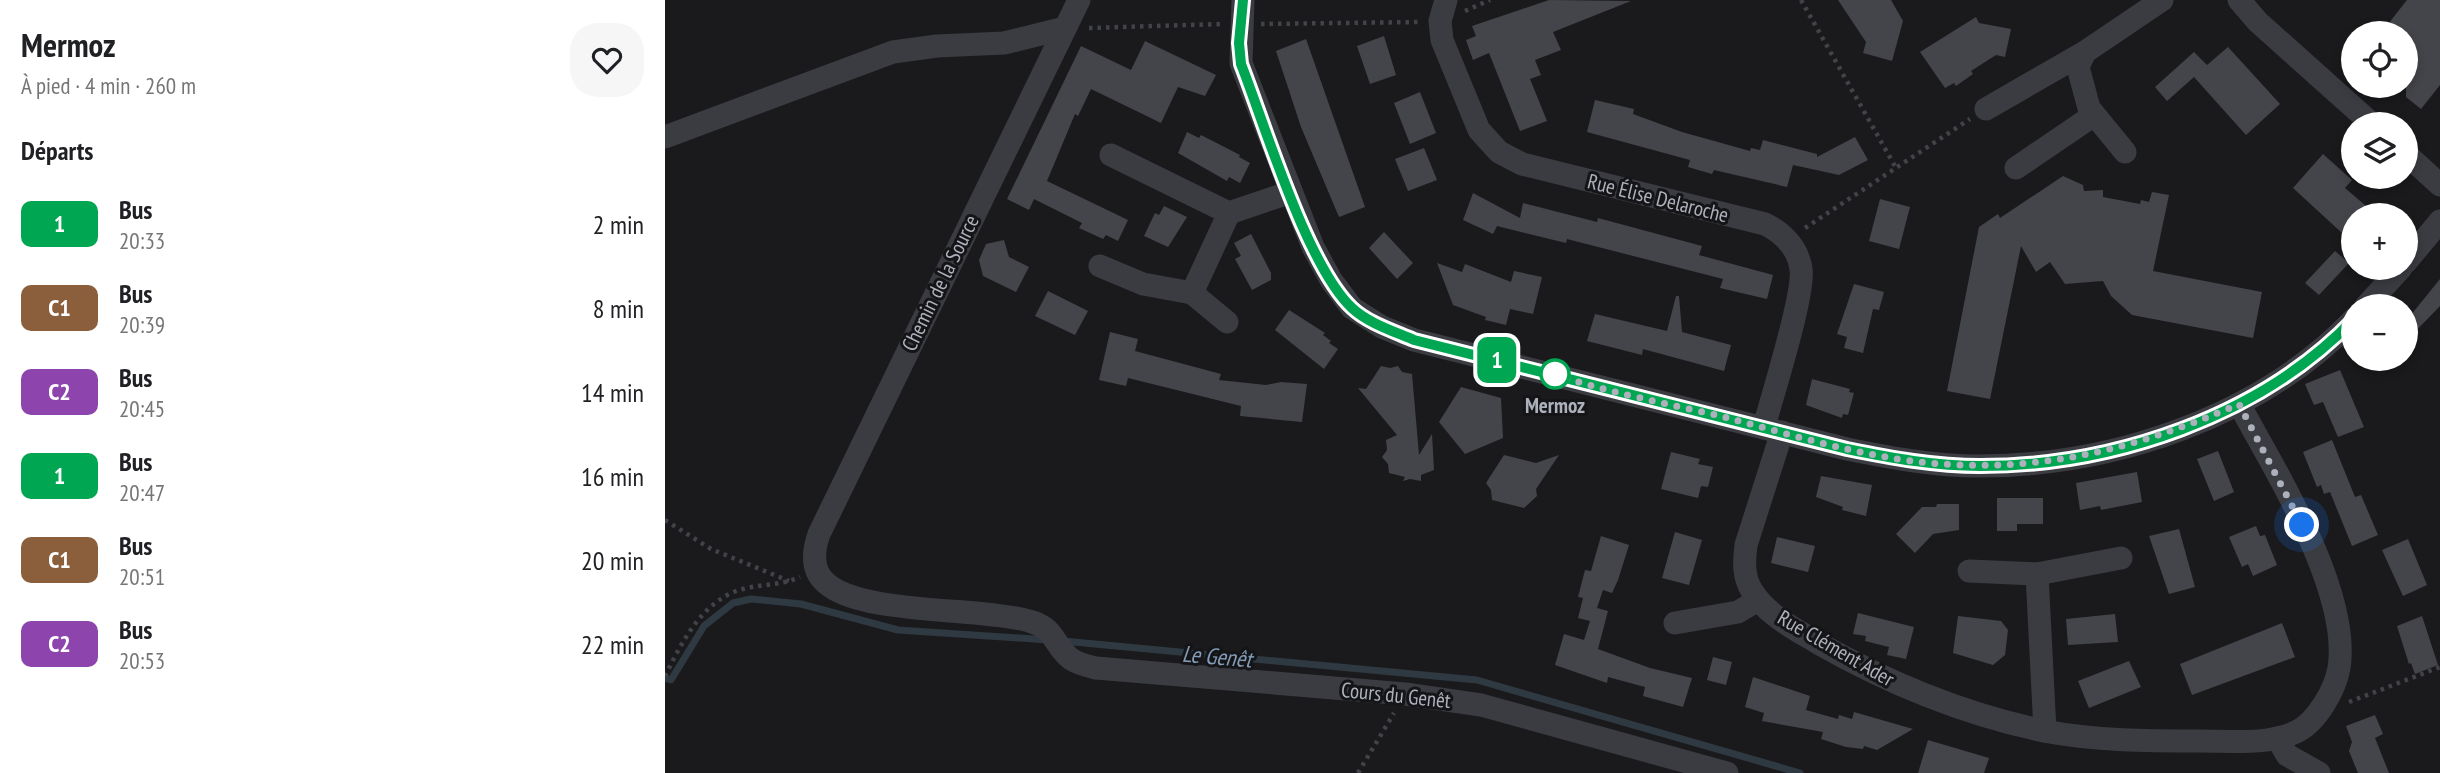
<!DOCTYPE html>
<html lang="fr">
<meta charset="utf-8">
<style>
body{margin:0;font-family:"PT Sans Narrow",sans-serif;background:#f6f6f6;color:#202124;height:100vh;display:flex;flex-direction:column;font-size:26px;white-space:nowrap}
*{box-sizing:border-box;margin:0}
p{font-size:23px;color:#757577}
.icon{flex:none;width:38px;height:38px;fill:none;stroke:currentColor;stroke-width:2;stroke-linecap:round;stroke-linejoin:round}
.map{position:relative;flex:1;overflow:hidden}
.sheet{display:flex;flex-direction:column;background:#fff;width:665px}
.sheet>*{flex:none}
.badge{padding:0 14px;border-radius:10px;font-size:24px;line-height:46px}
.controls{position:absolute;left:1676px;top:21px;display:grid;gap:14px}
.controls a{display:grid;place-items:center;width:77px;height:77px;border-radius:50%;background:#fff;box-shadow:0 4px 10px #0003;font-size:35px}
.you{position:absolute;width:35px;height:35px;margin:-18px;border:5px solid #fff;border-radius:50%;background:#1a73e8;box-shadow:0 0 0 10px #1a73e833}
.map>.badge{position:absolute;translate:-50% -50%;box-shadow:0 0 0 4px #fff}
h2{padding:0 21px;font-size:26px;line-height:63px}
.round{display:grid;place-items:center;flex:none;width:74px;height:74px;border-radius:28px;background:#f6f6f6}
.headline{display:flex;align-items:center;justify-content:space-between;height:119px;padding:0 21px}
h1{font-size:33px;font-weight:600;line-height:52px}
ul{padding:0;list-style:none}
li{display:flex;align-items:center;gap:21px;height:84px;padding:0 21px}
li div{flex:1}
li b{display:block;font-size:26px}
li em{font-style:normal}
li .badge{min-width:77px;font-weight:700;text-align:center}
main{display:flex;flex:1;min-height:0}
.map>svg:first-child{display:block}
</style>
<main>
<section class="sheet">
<div class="headline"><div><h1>Mermoz</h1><p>À pied · 4 min · 260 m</p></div><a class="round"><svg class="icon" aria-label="heart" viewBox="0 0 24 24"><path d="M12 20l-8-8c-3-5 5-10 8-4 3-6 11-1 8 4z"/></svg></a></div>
<h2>Départs</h2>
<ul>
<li><span class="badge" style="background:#00a651;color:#fff">1</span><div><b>Bus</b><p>20:33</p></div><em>2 min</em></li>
<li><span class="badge" style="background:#8b5e3c;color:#fff">C1</span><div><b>Bus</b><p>20:39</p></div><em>8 min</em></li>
<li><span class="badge" style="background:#8e44ad;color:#fff">C2</span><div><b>Bus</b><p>20:45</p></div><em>14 min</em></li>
<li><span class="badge" style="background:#00a651;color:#fff">1</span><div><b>Bus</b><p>20:47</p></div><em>16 min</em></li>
<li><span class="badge" style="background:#8b5e3c;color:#fff">C1</span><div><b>Bus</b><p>20:51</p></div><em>20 min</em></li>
<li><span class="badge" style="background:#8e44ad;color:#fff">C2</span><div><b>Bus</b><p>20:53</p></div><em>22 min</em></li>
</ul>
</section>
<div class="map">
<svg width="1775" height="773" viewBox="0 0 1775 773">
<rect width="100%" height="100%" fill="#1a1a1d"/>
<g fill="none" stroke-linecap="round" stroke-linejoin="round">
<g stroke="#2f3942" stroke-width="7">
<polyline points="398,641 812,680 1135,773"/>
<polyline points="0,678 6,680 39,626 68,603 86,599 136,604 233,630 383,640"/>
</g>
</g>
<g fill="#44454a">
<polygon points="884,0 966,1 888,32 896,50 870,60 876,75 865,79 882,121 855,131 824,53 808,60 801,40 811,36 807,26"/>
<polygon points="1173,0 1226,0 1238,21 1227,61 1198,53 1201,42"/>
<polygon points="1742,0 1775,0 1775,85 1756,109 1741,97 1741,33 1716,33"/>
<polygon points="1311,17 1314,23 1346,29 1340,57 1331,55 1306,71 1308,74 1291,86 1289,83 1280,88 1255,52"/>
<polygon points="719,36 731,75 705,84 692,46"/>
<polygon points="641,39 700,207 674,217 636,127 611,51"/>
<polygon points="480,41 551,75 540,96 513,87 496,123 426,89 413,116 410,114 382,181 463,220 453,241 441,235 438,239 414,228 417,223 369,199 364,210 342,199 416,46 466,70"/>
<polygon points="1563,47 1615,104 1581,135 1529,77 1502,101 1490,87 1529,52 1542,65"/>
<polygon points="755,92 771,133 745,144 729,103"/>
<polygon points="930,100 969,109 968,114 1017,132 1085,151 1086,148 1095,150 1098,140 1152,154 1152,157 1190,137 1203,160 1174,175 1128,165 1122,187 1049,170 1047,174 1023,167 1025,160 922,132"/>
<polygon points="522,132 534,138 536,135 575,155 574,157 585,163 575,183 564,177 562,181 513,153"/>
<polygon points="759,148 772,180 743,191 730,159"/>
<polygon points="1658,154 1687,180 1680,188 1701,206 1689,215 1689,220 1677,233 1628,188"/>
<polygon points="1398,176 1418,185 1419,191 1438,190 1438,197 1475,204 1476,200 1484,202 1487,192 1504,195 1488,271 1597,292 1588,338 1467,315 1446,296 1438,281 1400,284 1385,262 1371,272 1356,246 1325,399 1282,391 1314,227 1333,214 1335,218"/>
<polygon points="808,193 855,218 858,203 932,222 933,218 1037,246 1034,255 1108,275 1102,299 1055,288 1058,279 902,239 901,243 832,226 828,234 798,220"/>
<polygon points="1215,199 1245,207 1234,249 1204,241"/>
<polygon points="499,206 522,217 503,247 479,236 490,213 494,215"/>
<polygon points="719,232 748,263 732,279 704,248"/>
<polygon points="586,234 606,273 606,280 587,290 570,259 576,256 569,243"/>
<polygon points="339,240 344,257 364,267 351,292 318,276 314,260 321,244"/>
<polygon points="1670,251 1684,263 1654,295 1640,283"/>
<polygon points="772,263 797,272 800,264 846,282 849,271 877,277 868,314 845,309 841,325 820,320 821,317 788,305"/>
<polygon points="1775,279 1775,306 1741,341 1741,321"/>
<polygon points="1189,284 1219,292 1214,310 1208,309 1198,353 1179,348 1182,337 1172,334"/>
<polygon points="383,291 423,311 410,335 370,316"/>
<polygon points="1011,296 1014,296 1017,332 1066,345 1059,371 978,349 977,355 922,341 930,314 1002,331"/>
<polygon points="624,310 660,333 658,335 666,341 664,343 673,349 659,369 610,330"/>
<polygon points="445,332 473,339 470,351 556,374 554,380 601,385 616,382 642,384 637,422 575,416 576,406 463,378 461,386 434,380"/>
<polygon points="716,366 725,368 733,366 737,372 747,374 754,455 767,434 769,470 756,475 756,481 745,479 738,481 740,477 724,473 723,464 717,457 722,450 721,440 732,435 693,388 701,389"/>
<polygon points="1675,370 1699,427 1673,437 1658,402 1649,405 1640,384"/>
<polygon points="1147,379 1185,389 1184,392 1189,393 1183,415 1178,414 1177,418 1141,405"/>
<polygon points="796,387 836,398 838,438 800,454 774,422"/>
<polygon points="1667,440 1690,497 1696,495 1713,535 1687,546 1665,492 1659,494 1656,485 1652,487 1638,452"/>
<polygon points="1553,451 1569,492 1549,501 1532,459"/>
<polygon points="1006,452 1035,459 1033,464 1048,467 1043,487 1036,486 1033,498 996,489"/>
<polygon points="839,455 871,463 894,455 871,489 872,496 859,508 827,500 826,490 821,483"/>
<polygon points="1472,472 1477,502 1436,510 1435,506 1415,510 1411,483"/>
<polygon points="1156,476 1207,485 1201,516 1177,510 1178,507 1151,497"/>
<polygon points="1332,498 1378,498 1378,524 1352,524 1352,531 1332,531"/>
<polygon points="1272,504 1294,504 1294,530 1268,534 1250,553 1231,534 1257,507 1271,507"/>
<polygon points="1591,526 1595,536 1600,535 1612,565 1588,576 1583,564 1577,567 1564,537"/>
<polygon points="1514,529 1530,587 1504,594 1484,536"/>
<polygon points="1010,532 1037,540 1024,585 997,578"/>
<polygon points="936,536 964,545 953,580 947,593 938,590 932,608 943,611 933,649 985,668 1027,678 1018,707 978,696 980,687 943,677 942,683 890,665 899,634 919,640 925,621 913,618 918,598 913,597 920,570 926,571"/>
<polygon points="1112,537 1150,546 1143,572 1106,563"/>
<polygon points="1743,539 1762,585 1738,596 1717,550"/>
<polygon points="1193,613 1249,627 1241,659 1222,655 1224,647 1200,641 1201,636 1188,634"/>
<polygon points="1450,614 1453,642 1403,645 1401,619"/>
<polygon points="1293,616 1336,621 1343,630 1340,655 1328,665 1288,653"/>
<polygon points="1757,616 1773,665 1750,674 1746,663 1744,664 1732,626"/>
<polygon points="1617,623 1630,657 1527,695 1515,664"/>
<polygon points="1048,657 1067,662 1061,685 1042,680"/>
<polygon points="1464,661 1476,687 1424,708 1413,681"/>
<polygon points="1088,677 1145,696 1141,710 1173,719 1174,715 1187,719 1189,712 1248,729 1212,750 1199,746 1198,749 1181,747 1156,739 1158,732 1097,721 1099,713 1080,707"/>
<polygon points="1710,715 1718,734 1710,738 1724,773 1693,773 1684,751 1687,742 1681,726"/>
<polygon points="1263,740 1324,758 1319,773 1253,773"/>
</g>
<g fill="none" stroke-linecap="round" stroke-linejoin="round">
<g stroke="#414349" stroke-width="4.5" stroke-dasharray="3.5 5" stroke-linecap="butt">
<polyline points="1136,0 1231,168"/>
<polyline points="800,11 825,0"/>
<polyline points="596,24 755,22"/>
<polyline points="424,28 556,24"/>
<polyline points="1140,228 1305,119"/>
<polyline points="0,520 46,549 124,581"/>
<path d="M0,676C18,640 39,597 82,588C100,584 117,585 135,577"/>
<polyline points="1684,702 1775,667"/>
<polyline points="693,773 729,713"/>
</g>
<g stroke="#3b3c42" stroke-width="23">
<path d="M414,0L154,534C148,551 146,570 161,583C196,615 315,607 364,621C391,628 388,645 406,659C413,664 423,666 431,668L740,694L816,705L1062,773"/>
<path d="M578,0L576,63L648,247L666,280L687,308L717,327L749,340L1182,449C1226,458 1270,466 1314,466C1448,466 1595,417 1689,319"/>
<path d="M781,0L775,21L777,40L814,130L834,152L857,164L1100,224C1118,233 1133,248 1136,269C1140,294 1107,396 1099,427"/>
<polyline points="1574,0 1593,22 1707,124"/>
<polyline points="1321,109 1420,52"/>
<polyline points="0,137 228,52 272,46 339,43 400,28"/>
<polyline points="1460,152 1424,108 1413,67 1420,52 1497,0"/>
<polyline points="1741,154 1775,185"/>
<polyline points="446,155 564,213 626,192"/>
<polyline points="1351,168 1429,115"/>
<polyline points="1741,262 1775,221"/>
<polyline points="435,266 478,284 527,293 562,322"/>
<polyline points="527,293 564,213"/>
<polyline points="1701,306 1736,268"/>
<path d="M1117,432L1081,545C1079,561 1078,577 1087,591C1102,615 1130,629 1153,643C1225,684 1298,714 1379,731C1431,741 1484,741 1537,741C1567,741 1603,745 1631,732C1652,722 1670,690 1674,668C1686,592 1610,470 1574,404"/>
<polyline points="1304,571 1372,574 1456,558"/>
<polyline points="1372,574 1380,731"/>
<polyline points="1010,623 1073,612 1093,600"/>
<polyline points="1612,738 1622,755 1654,773"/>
</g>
</g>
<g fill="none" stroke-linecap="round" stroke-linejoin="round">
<defs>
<path id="line" d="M578,0L574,43L576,64C600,125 642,266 687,308C703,323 728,331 749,340L1182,449C1226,458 1270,466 1315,466C1448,466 1595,417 1689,319"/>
</defs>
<use href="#line" stroke="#fff" stroke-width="16"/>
<use href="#line" stroke="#00a651" stroke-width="10"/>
<path stroke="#adb1bc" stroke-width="7" stroke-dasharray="0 12.6" d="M890,374C942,393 1007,404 1063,418C1119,433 1176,450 1233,459C1357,478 1461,453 1574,404L1637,525"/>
</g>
<circle fill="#fff" stroke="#00a651" stroke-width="3.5" cx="890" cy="374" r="14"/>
<g text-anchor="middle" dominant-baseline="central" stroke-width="6" stroke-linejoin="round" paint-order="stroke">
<g font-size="21" fill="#adb1bc" stroke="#151518">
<text transform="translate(993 198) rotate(14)">Rue Élise Delaroche</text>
<text transform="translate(275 283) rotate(-64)">Chemin de la Source</text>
<text transform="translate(1171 648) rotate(30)">Rue Clément Ader</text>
<text transform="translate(731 695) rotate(6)">Cours du Genêt</text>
</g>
<g font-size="21" font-weight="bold" fill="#adb1bc" stroke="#151518">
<text x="890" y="405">Mermoz</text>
</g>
<g font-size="23" font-style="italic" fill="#839db8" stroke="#151518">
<text transform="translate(552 656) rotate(5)">Le Genêt</text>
</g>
</g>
</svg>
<div class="controls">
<a><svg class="icon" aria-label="locate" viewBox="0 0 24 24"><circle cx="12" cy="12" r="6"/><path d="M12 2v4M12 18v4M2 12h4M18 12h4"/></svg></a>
<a><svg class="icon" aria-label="layers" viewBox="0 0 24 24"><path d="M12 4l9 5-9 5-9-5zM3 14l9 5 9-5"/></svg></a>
<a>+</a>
<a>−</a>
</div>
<div class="you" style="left:1637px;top:525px"></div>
<b class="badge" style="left:832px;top:360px;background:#00a651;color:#fff">1</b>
</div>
</main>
